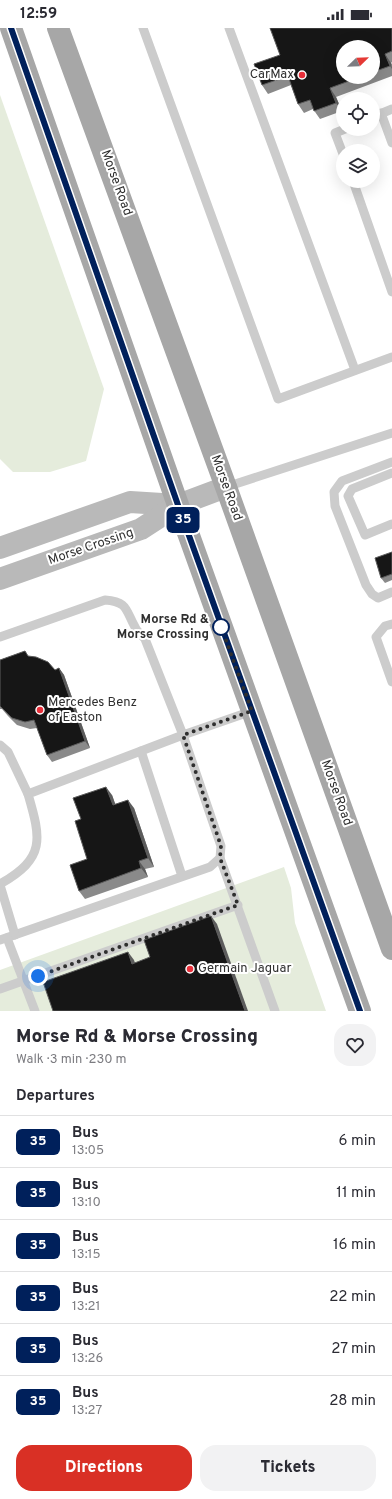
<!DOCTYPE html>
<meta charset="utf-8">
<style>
body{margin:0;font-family:Overpass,sans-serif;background:#f2f2f3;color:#2b2b33;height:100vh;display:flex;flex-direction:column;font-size:15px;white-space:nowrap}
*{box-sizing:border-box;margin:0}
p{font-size:13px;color:#7c7c81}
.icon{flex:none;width:22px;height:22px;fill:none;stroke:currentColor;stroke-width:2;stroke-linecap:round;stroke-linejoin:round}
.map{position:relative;height:983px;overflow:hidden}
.sheet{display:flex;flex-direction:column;background:#fff;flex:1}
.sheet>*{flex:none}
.badge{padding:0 8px;border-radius:6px;font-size:14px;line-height:26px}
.needle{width:26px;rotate:67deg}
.controls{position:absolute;left:336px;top:12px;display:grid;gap:8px}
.controls a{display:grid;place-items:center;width:44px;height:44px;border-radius:50%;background:#fff;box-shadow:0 4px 16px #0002;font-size:20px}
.you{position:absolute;width:20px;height:20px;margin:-10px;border:3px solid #fff;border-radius:50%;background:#1a73e8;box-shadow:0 0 0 6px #1a73e833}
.map>.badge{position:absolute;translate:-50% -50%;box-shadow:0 0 0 2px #fff}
h2{padding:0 16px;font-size:15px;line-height:36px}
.round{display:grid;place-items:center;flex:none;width:42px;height:42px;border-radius:16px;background:#f2f2f3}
.head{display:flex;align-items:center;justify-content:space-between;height:68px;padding:0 16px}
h1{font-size:19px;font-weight:800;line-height:30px}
.primary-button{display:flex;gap:8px;margin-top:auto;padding:8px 16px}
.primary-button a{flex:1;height:46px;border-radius:16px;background:#d93025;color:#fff;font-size:16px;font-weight:800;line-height:46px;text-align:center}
.primary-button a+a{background:#f2f2f3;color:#2b2b33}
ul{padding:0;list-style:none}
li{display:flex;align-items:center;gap:12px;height:52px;padding:0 16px;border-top:1px solid #e1e1e2}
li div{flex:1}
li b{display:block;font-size:15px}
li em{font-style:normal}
li .badge{min-width:44px;font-weight:700;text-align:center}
.status{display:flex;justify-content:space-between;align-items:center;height:28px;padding:0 20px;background:#fff;direction:ltr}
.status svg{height:11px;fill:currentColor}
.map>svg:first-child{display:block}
</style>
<div class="status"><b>12:59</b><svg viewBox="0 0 49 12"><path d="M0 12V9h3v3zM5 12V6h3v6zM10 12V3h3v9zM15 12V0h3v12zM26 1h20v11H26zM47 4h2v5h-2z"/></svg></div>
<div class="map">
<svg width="392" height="983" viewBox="0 0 392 983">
<rect width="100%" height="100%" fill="#fff"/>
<g fill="#e5ecdc">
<polygon points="0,67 104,361 86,433 50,444 13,444 0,431"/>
<polygon points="284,839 291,860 295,895 326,983 0,983 0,942"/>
</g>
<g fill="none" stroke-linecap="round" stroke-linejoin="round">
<g stroke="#ccc" stroke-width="9">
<polyline points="143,0 278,371 392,329"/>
<polyline points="229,0 355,342"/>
<polyline points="381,85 392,115"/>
<polyline points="373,89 392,81"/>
<polyline points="343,126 335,105 345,101"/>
<polyline points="353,153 392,264"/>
<polyline points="392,434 342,453 334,464 335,478 366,557 372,566 378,570 392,564"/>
<polyline points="392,445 352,461 348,468 365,507 392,496"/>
<polyline points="226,459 392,405"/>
<polyline points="392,596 385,598 376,609 392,654"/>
<path d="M0,609L105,572C128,574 125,581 135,599C137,604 142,607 145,611L183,707L252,683"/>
<polyline points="0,717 8,724 28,766"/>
<polyline points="141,723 182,848"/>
<polyline points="220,830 275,983"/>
<path d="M0,856C46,830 41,811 28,766L183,707L221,818L220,830L210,839L0,912"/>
<polyline points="0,857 15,907"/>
<polyline points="7,910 35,983"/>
<polyline points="0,961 238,877"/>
</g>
<g stroke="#b9b9b9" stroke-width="22">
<polyline points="0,520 130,474 178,477"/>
<polyline points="0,551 141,501 178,477 226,459"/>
</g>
<g stroke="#a7a7a7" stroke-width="22">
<polyline points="11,0 178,477 360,983"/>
<polyline points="58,0 226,459 392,921"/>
</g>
</g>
<g fill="#8a8a8a" fill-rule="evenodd">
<path d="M392,0V34L391,35L392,36V48L336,69L342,83L320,91L313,81L304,85L298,76L291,57L268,66L262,57L280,27ZM373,19V49H343Z"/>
<polygon points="392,524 392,552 385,555 381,550"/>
<polygon points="25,623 28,628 55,642 59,640 64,647 90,720 52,734 47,727 37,700 30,701 17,697 8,688 2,681 0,681 0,632"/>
<polygon points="112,767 115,776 134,780 154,839 145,841 148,849 85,871 79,863 87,831 81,791"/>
</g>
<g fill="#5c5c5c">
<polygon points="385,26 391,35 392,41 390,38"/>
<polygon points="330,60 336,69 342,83 336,75"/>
<polygon points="59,640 64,647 90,720 85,713"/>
<polygon points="106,759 112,767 119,786 113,777"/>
<polygon points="128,772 134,780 154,839 148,830"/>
<polygon points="139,833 145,841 148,849 141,840"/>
<polygon points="211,888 217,896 248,983 245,983"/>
<polygon points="128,924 134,932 138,944 132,936"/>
</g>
<g fill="#161616" stroke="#5c5c5c">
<polygon points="270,0 392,0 392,23 385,26 390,38 373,44 373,19 343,19 343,49 360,49 330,60 336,75 314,83 310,72 298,76 288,48 262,57 254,36 280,27"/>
<polygon points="392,524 392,546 381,550 375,530"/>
<polygon points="25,623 28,628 36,629 48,634 55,642 59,640 85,713 47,727 34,692 25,694 12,690 0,678 0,632"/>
<polygon points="106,759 113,777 128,772 148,830 139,833 141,840 79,863 70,837 87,831 75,793 81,791 73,770"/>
<polygon points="211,888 245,983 53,983 43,954 128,924 132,936 150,929 144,912"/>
</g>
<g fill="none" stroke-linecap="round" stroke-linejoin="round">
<defs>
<polyline id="line" points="11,0 178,477 360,983"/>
</defs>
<use href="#line" stroke="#fff" stroke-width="9"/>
<use href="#line" stroke="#00205b" stroke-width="6"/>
<polyline stroke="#2f2f2f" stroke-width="4" stroke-dasharray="0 7.2" points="38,948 238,877 220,830 221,818 183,707 252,683 221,599"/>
</g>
<g fill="#e82f3a" stroke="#fff" stroke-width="1.5">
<circle cx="302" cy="47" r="4"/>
<circle cx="40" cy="682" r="4"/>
<circle cx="190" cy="941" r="4"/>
</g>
<circle fill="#fff" stroke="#00205b" stroke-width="2" cx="221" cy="599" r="8"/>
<g text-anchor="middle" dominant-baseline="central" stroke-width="4" stroke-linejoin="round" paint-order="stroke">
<g font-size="13" fill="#2f2f2f" stroke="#fff" text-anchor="start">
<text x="294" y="47" text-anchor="end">CarMax</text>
<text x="48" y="675">Mercedes Benz<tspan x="48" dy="15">of Easton</tspan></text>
<text x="198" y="941">Germain Jaguar</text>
</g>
<g font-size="13" fill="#2f2f2f" stroke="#fff">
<text transform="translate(116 155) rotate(70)">Morse Road</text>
<text transform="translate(226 460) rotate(70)">Morse Road</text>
<text transform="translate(91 519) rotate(-19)">Morse Crossing</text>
<text transform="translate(336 765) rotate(70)">Morse Road</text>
</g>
<g font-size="13" font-weight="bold" fill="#2f2f2f" stroke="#fff" text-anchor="end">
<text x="209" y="592">Morse Rd &amp;<tspan x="209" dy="15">Morse Crossing</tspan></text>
</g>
</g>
</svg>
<div class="controls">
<a><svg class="needle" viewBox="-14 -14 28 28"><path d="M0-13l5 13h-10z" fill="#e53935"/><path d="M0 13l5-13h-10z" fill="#7c7c81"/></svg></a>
<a><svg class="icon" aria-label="locate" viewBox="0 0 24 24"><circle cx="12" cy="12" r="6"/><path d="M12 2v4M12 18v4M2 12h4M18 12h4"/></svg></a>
<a><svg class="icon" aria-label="layers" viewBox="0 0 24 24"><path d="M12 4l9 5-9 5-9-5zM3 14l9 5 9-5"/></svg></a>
</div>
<div class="you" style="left:38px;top:948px"></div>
<b class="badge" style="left:183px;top:492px;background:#00205b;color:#fff">35</b>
</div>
<section class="sheet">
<div class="head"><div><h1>Morse Rd &amp; Morse Crossing</h1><p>Walk · 3 min · 230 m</p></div><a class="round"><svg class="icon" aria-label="heart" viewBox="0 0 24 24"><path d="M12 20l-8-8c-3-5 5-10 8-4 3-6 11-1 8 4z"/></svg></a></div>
<h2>Departures</h2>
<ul>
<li><span class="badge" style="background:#00205b;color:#fff">35</span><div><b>Bus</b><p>13:05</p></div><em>6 min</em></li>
<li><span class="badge" style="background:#00205b;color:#fff">35</span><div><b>Bus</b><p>13:10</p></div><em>11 min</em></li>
<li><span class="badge" style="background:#00205b;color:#fff">35</span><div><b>Bus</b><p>13:15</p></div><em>16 min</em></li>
<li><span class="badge" style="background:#00205b;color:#fff">35</span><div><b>Bus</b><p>13:21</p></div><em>22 min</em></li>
<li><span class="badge" style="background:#00205b;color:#fff">35</span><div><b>Bus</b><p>13:26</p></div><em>27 min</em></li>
<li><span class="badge" style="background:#00205b;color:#fff">35</span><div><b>Bus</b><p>13:27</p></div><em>28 min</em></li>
</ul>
<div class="primary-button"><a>Directions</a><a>Tickets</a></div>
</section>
